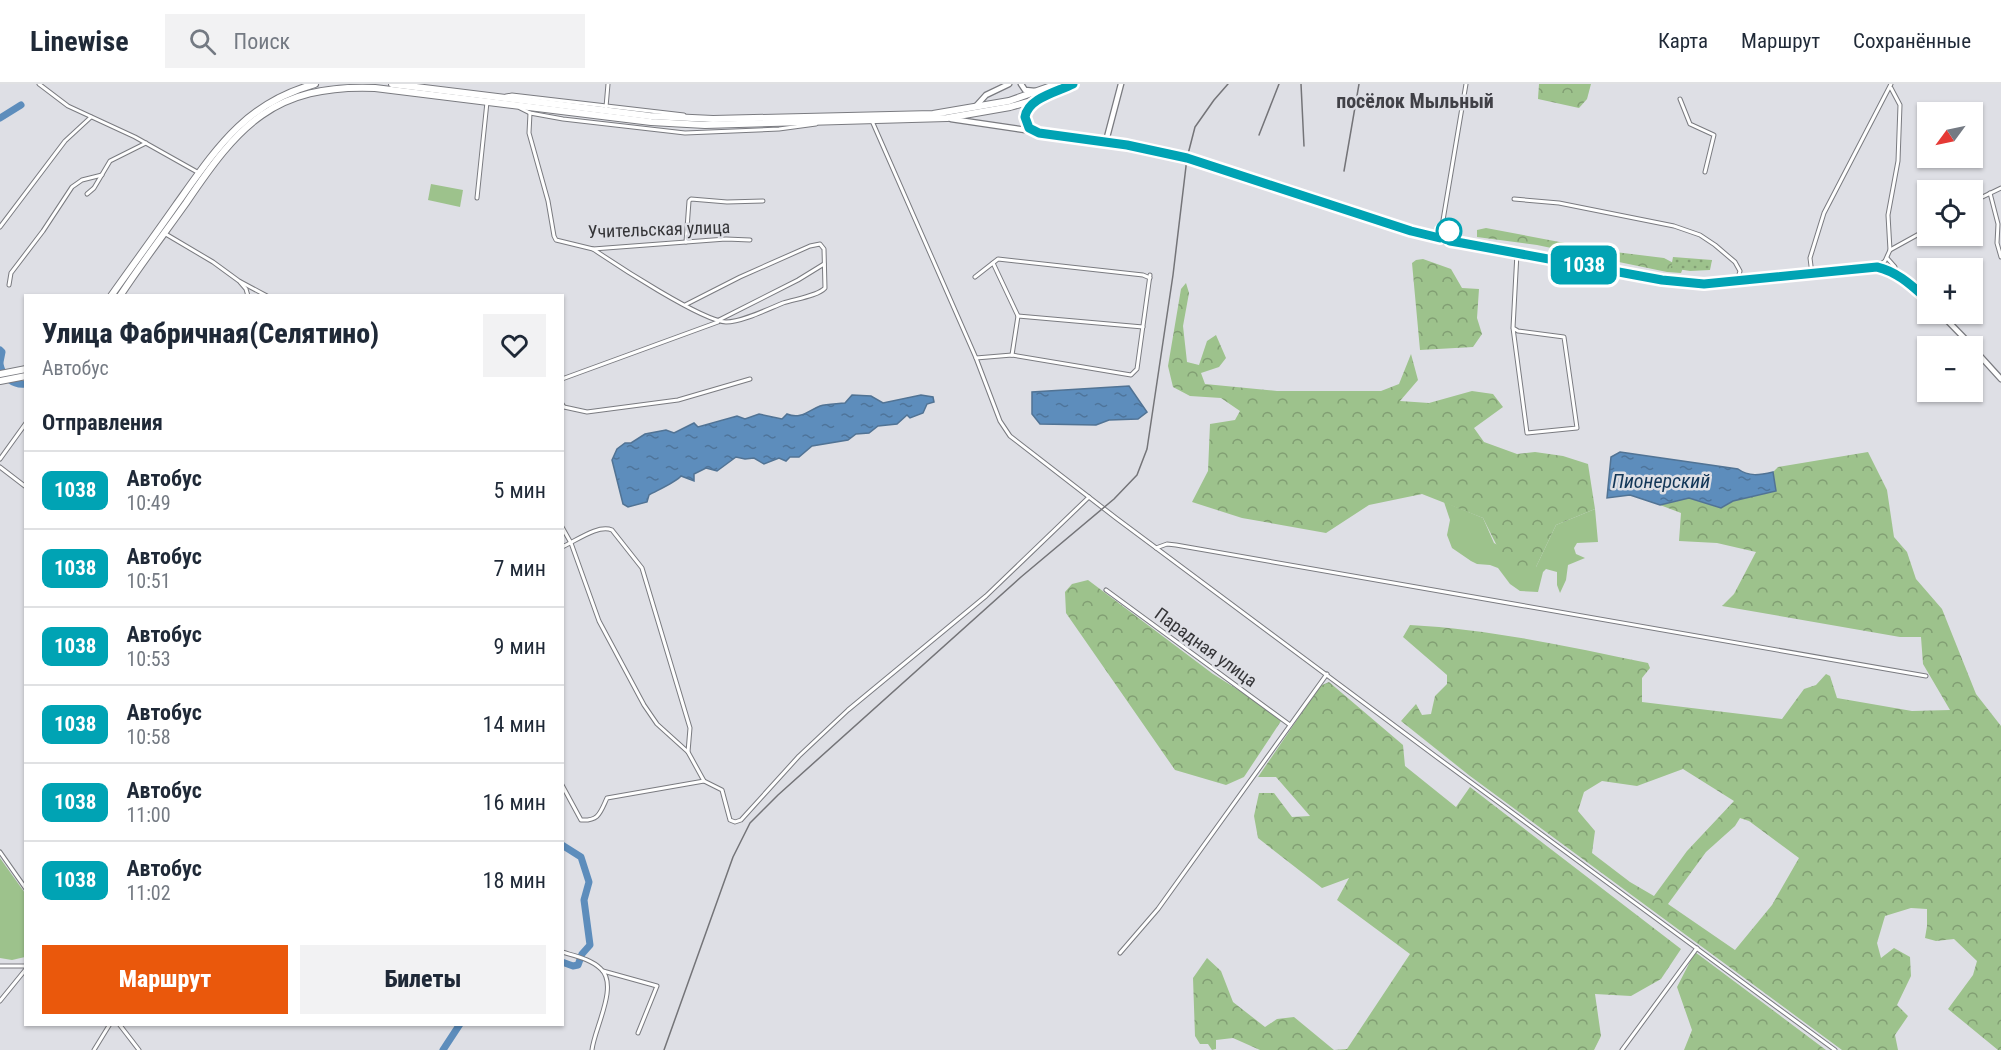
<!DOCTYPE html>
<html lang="ru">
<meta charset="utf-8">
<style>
body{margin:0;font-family:"Roboto Condensed",sans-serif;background:#f2f2f3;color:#1f2937;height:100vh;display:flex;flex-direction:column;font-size:22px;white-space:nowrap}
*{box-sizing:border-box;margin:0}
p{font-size:20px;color:#747a83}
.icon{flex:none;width:33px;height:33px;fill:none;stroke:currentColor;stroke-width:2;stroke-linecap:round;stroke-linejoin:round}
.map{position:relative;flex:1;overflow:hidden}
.details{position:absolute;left:24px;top:210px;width:540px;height:732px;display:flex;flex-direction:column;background:#fff;border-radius:0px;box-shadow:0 2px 4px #0004}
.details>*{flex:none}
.badge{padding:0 12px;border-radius:9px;font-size:21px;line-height:39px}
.needle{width:39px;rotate:237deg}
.tools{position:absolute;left:1917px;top:18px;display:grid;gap:12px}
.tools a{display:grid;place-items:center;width:66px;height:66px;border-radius:0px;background:#fff;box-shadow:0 2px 4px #0004;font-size:30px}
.map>.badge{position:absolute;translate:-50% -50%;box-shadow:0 0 0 3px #fff}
h2{padding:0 18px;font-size:22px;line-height:54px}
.round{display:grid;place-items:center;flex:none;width:63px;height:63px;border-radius:0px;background:#f2f2f3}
.head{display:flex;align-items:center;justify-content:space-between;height:102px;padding:0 18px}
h1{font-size:28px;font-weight:800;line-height:45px}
.cta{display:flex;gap:12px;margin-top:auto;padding:12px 18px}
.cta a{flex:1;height:69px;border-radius:0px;background:#ea580c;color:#fff;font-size:24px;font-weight:800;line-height:69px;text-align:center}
.cta a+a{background:#f2f2f3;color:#1f2937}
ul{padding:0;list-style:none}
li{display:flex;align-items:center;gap:18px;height:78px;padding:0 18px;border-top:2px solid #e0e1e3}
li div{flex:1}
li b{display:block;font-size:22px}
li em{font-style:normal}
li .badge{min-width:66px;font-weight:700;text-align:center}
header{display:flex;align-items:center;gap:36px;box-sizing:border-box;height:84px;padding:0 30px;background:#fff;border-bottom:2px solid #e0e1e3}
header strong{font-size:28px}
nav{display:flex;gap:33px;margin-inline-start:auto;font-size:21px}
.search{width:420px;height:54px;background:#f2f2f3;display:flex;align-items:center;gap:15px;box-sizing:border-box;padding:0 21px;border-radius:0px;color:#747a83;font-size:22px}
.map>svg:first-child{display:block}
</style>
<header>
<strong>Linewise</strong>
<div class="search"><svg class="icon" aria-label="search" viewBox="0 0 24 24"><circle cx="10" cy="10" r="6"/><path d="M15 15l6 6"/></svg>Поиск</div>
<nav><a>Карта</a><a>Маршрут</a><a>Сохранённые</a></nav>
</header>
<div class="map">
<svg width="2001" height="966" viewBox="0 0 2001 966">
<defs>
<pattern id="forest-crowns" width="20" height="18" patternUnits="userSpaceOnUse" patternTransform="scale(1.5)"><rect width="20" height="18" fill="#9dc28c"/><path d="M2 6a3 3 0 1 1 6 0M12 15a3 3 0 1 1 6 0" fill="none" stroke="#819e73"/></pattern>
<pattern id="garden-dots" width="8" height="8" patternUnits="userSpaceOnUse" patternTransform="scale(1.5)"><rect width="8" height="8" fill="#9dc28c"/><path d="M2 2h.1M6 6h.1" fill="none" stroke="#819e73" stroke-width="1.8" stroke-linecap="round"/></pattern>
<pattern id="water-ripples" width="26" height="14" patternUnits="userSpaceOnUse" patternTransform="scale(1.5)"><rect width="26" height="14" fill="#5d8dbc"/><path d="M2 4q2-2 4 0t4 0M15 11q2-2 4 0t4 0" fill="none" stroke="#4e749a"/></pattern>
</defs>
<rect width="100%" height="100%" fill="#dedfe5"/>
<g fill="#9dc28c">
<polygon points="431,100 463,106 460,123 428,116"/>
<polygon points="1444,418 1483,434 1494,459 1536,483 1556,441 1595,425 1598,458 1577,459 1574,464 1576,470 1585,474 1568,481 1566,496 1560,509 1557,501 1557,488 1546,485 1543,488 1538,508 1520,507 1510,500 1498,484 1490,481 1477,480 1471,477 1452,464 1447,451 1450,436"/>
<polygon points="0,774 25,809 25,873 12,876 0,874"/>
</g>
<g fill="url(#forest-crowns)" fill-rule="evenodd">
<polygon points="1539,0 1591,0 1587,15 1579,24 1538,15"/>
<polygon points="1486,144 1607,167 1664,174 1683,184 1681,189 1667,188 1537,161 1477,153 1477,146"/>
<polygon points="1423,175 1451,185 1462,204 1479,205 1477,234 1482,250 1473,263 1420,266 1412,179 1416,176"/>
<polygon points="1186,199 1189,209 1183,242 1187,278 1199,281 1207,257 1216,251 1226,274 1219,283 1201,289 1205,300 1277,307 1381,307 1399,300 1411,270 1418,296 1400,317 1429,319 1472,307 1493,310 1503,323 1474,344 1484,358 1517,370 1535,368 1563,372 1588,380 1595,425 1556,441 1536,483 1510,488 1483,434 1422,410 1369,421 1326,449 1242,434 1192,418 1208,387 1210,340 1235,336 1240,327 1221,314 1190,312 1173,303 1168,282 1181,205"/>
<path d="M1868,368L1887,406L1894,453L1907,468L1916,495L1942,525L1976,610L2001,642V966H1998L1948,925L1973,891L1977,877L1954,855L1936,857L1925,854L1927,842V825L1911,824L1885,832L1877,859L1881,874L1894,864L1910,873L1911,892L1897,921L1908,932L1895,951L1898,966H1842L1470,692L1401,637L1416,620L1422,631L1431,630L1435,612L1447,600V591L1403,553L1410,541C1490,545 1570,563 1648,579L1650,584L1642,594V618L1782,635L1804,605L1816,601L1826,590L1830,592L1837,614L1912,627L1950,626L1923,580L1921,553H1900L1722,522L1734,510L1756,468L1717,459L1679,457L1681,429L1660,421L1689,414L1721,424L1733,417L1776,407L1773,388L1778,383ZM1683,685L1734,717L1687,767L1654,812L1630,798L1592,769L1595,747L1578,727L1584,708L1602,697L1637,702ZM1740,734L1749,737L1799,774L1772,821L1735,866L1668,820L1706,768L1735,742Z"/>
<polygon points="1088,496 1213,590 1283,634 1244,693 1226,701 1175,686 1066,529 1065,508 1072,500"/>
<polygon points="1329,598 1403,661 1405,682 1456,723 1470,703 1681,865 1661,895 1631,912 1595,910 1601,952 1594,966 1334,966 1347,965 1410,870 1337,816 1349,794 1322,804 1258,754 1254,732 1259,709 1274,709 1292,733 1310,732 1276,693 1258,693 1320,602"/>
<polygon points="1695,868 1826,966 1684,966 1692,946 1677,903"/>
<polygon points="1207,874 1221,887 1233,918 1265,943 1277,935 1294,933 1334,966 1260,966 1233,954 1216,956 1216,965 1212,966 1208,960 1200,960 1195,952 1193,894"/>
</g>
<polygon fill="url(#garden-dots)" points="1673,173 1712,176 1710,186 1690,187 1671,184"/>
<g fill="url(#water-ripples)" stroke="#517394" stroke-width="1.5">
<polygon points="1129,302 1147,328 1138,335 1109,336 1096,341 1040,340 1032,330 1032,308"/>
<path d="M852,311L871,312L883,319L921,311L933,313L934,318L927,320L923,329L910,334L907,331L897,340L878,342L869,349L856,350L848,356L812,362L799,373H790L786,377L779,374L764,380L754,374L745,375L736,373L717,387L706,384L694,390V397L681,392C676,398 658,406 649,411L647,418L628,423L623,420L612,376L617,365L625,359H631L645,350L666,346L674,349L694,339L698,343L737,332L745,335L759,330L782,335L787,330C801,336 809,326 820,322C827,320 837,320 845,319Z"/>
<path d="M1620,368L1738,385C1749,393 1760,391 1773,388L1776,407L1733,417L1721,424L1689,414L1660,421L1630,411L1607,414L1611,373Z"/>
</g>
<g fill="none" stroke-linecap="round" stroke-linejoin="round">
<g stroke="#5d8dbc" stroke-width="7">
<polyline points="0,34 21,21"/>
<polyline points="0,266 2,268 0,278"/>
<path d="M0,280C2,292 13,302 26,300"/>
<polyline points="562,761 581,773 589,798 584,816 590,861 582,870 578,881 573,882 562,878"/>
<polyline points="443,966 460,940"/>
</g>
<defs>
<g id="street">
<polyline points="39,0 68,22 135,53 199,89"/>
<polyline points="506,12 512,11 684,31"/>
<polyline points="1680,15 1690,40 1714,51 1705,88"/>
<polyline points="606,23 608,0"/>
<polyline points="520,24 530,29 563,35 685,49 779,45 816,40"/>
<polyline points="530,29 529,49 548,117 554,152 556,156 593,165 726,155 750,156"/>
<polyline points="872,37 976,274 1000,337 1010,352 1116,434 1438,674 1835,966"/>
<polyline points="1990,109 1998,140 1997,159 2001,173"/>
<polyline points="87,110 94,104 110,77 146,59"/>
<polyline points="477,114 487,18"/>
<polyline points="1514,115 1559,119 1674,142 1700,151 1715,161 1735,178 1740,187 1737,198"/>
<polyline points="1972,118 2001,104"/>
<polyline points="0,143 65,57 91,33"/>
<polyline points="164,149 213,178 239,197 267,212"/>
<polyline points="1440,154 1466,0"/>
<polyline points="686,158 689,117 691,115 727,118 763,117"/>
<path d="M593,165C615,180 702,237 726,238C742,238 768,225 783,219C795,215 818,212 825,204L824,165L820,160L810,162L740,193L685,221"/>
<polyline points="1890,166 1888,131 1898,77 1900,21 1891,4"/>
<polyline points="1887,174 1895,183 1893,188"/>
<polyline points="993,179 1018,232"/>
<polyline points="1877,183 1885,177 1890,166 1928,145"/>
<polyline points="1812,190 1810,174 1824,129 1891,0"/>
<polyline points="975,193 998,175 1143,191 1150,194"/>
<polyline points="240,198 246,205 248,212"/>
<polyline points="9,201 11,189 43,147 72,103 82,96 102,91"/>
<polyline points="719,236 798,196 824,180"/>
<polyline points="1513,244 1518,247 1564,253 1577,344 1527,349 1513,244 1517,169"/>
<polyline points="1012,271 1018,232 1143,243"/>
<polyline points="976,274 1012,271 1131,291 1137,285 1150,191"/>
<polyline points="562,295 718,238"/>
<polyline points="562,320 564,323 587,328 678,316 750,295"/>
<polyline points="0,375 26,339"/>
<polyline points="0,383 26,403"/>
<polyline points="562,443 571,459 599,537 644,621 657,640 688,668"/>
<path d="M562,463C576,457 598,440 612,446L642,484L690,644L688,668L704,697L722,706L730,736L735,738L741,736L799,672L848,626L986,512L1089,413"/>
<polyline points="1156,464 1167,460 1176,461 1926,592"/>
<polyline points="1106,506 1290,641"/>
<path d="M562,701L581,736C599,737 600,729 607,714L704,697"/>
<polyline points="0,768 26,805"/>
<path d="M562,868C575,872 591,875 601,885C619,902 594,945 592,966"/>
<polyline points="1120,869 1158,825 1327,590"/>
<polyline points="0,882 26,882"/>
<polyline points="603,887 657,902 638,949"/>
<polyline points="0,917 26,885"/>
<polyline points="119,940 139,966"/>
<polyline points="94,966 110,940"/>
<polyline points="1622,966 1697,864"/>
</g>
<g id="secondary">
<polyline points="1021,0 1025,6 1035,7"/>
<polyline points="977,21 986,11 1009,0"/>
<polyline points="951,35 1127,61 1187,74 1382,138 1440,154 1662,196 1704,200 1749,197 1877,183 1897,190 1928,216"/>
<path d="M1034,47L1027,40C1022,29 1029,23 1038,16"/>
<polyline points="1106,57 1121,0"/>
<polyline points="1941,230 1972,262"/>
<polyline points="1972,263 2001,295"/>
</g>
<g id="highway">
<polyline points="392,0 650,32 713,35 933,30 1009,17 1057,0"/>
<path d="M111,212C133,181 155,151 176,121C216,65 245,19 315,0"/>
<path d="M120,212C141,180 164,150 186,119C238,42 273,0 375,4L651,38L705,41L947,34L1010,23L1042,14L1073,0"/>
<polyline points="0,290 26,285"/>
<polyline points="0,297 26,292"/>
</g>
</defs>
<use href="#street" stroke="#7a7b80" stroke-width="5"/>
<use href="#secondary" stroke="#7a7b80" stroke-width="7"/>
<use href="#highway" stroke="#7a7b80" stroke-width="8"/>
<use href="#street" stroke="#fff" stroke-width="3"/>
<use href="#secondary" stroke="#fff" stroke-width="4.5"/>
<use href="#highway" stroke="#fff" stroke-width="6"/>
<g stroke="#747478" stroke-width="1.5">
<polyline points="1301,0 1304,62"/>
<polyline points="1259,51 1279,0"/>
<polyline points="1344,87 1359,0"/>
<polyline points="664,966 733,773 750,739 778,711 1021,493 1114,415 1137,391 1147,365 1173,191 1187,74 1195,43 1214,16 1228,0"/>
</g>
</g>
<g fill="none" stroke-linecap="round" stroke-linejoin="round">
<defs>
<path id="line" d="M1073,0C1057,8 1028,14 1025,33L1029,44L1039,49L1127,61L1187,74L1411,147L1440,154L1441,146L1452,148L1450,157L1462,159L1662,196L1704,200L1877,183C1898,188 1912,202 1928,216"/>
</defs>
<use href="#line" stroke="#fff" stroke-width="14"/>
<use href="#line" stroke="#00a3b4" stroke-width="9"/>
</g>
<circle fill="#fff" stroke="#00a3b4" stroke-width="3" cx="1449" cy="147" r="12"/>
<g text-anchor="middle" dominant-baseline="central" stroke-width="5" stroke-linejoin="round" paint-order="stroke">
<g font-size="18" fill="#353538" stroke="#dedfe5">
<text transform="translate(659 145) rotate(-2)">Учительская улица</text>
<text transform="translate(1206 563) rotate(36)">Парадная улица</text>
</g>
<g font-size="20" font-weight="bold" fill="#414147" stroke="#dedfe5">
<text x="1415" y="17">посёлок Мыльный</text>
</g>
<g font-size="20" font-style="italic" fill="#123657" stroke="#dedfe5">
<text x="1661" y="397">Пионерский</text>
</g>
</g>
</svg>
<div class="tools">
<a><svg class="needle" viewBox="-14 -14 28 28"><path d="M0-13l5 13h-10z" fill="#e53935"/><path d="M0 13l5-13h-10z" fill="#747a83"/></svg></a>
<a><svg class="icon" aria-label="locate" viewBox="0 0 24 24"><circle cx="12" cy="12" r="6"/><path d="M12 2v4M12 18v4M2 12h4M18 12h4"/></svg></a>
<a>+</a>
<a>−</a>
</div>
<b class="badge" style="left:1584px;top:181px;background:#00a3b4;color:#fff">1038</b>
<section class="details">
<div class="head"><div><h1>Улица Фабричная(Селятино)</h1><p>Автобус</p></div><a class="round"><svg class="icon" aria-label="heart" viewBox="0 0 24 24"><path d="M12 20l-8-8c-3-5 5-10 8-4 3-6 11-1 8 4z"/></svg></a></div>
<h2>Отправления</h2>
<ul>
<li><span class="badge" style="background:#00a3b4;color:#fff">1038</span><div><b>Автобус</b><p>10:49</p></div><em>5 мин</em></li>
<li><span class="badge" style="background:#00a3b4;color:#fff">1038</span><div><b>Автобус</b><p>10:51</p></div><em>7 мин</em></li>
<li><span class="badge" style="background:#00a3b4;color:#fff">1038</span><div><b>Автобус</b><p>10:53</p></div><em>9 мин</em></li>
<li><span class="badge" style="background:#00a3b4;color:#fff">1038</span><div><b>Автобус</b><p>10:58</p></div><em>14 мин</em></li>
<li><span class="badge" style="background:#00a3b4;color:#fff">1038</span><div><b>Автобус</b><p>11:00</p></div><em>16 мин</em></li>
<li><span class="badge" style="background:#00a3b4;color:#fff">1038</span><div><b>Автобус</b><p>11:02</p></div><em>18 мин</em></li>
</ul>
<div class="cta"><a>Маршрут</a><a>Билеты</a></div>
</section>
</div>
